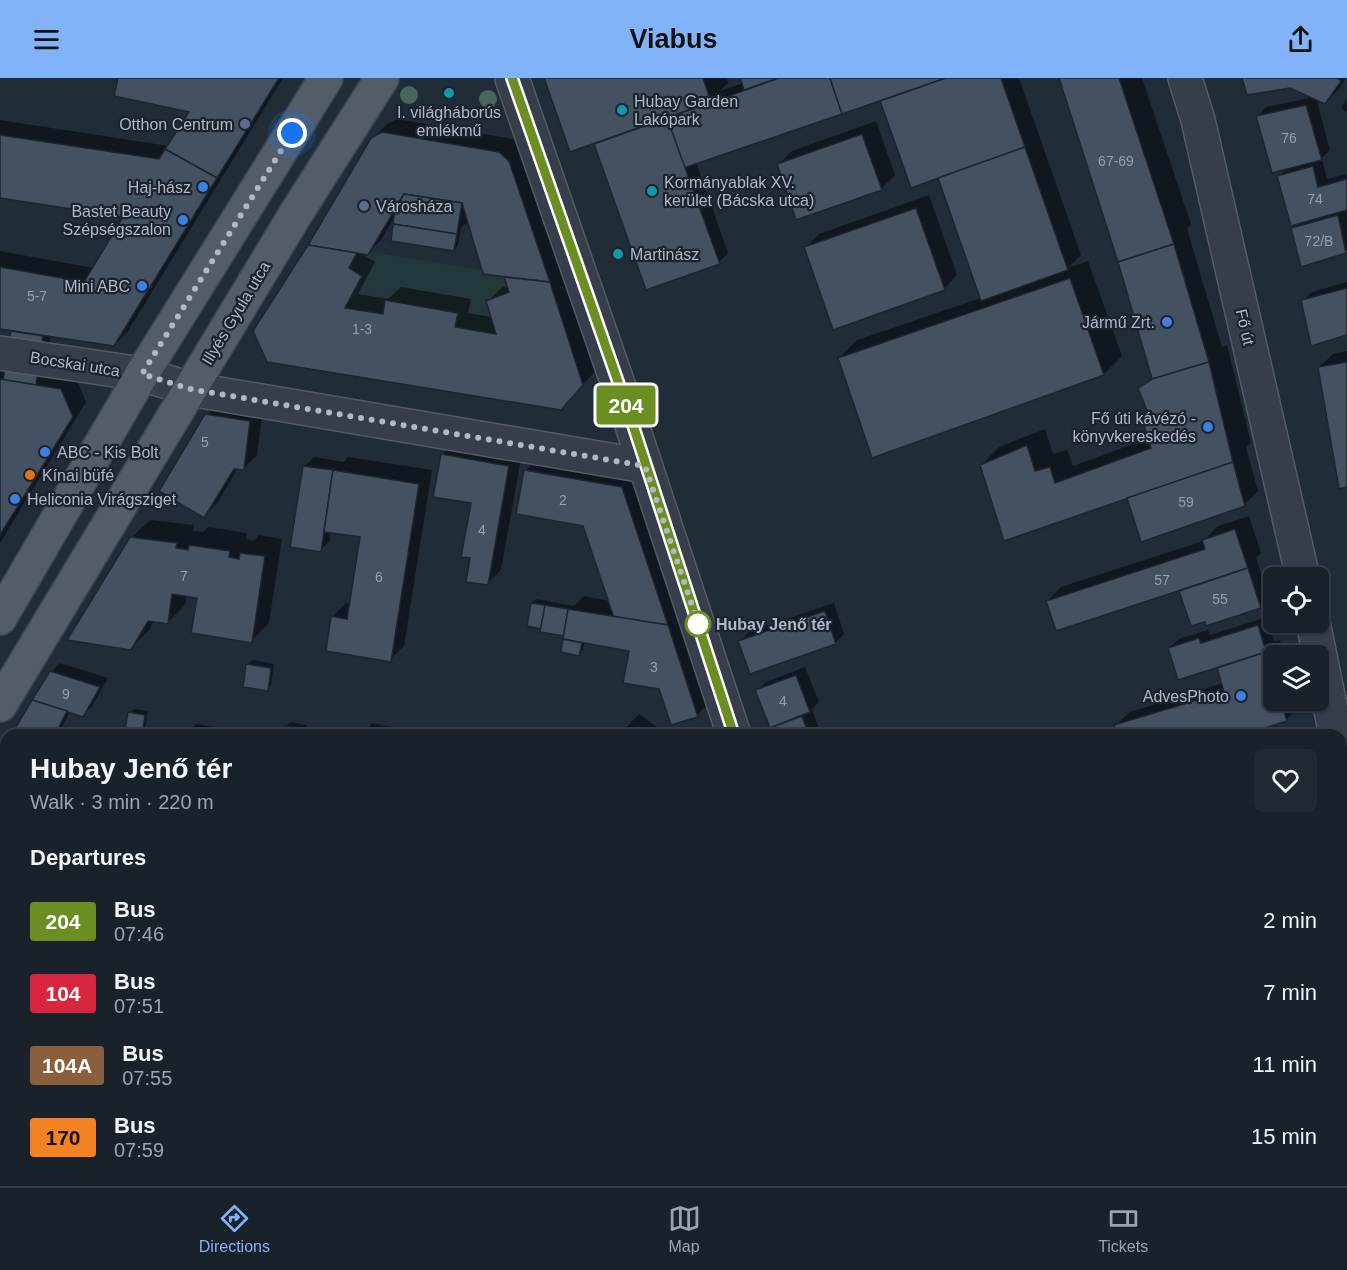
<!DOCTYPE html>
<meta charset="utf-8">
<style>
body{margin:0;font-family:Arial,sans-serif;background:#222933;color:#f1f3f6;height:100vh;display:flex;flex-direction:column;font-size:22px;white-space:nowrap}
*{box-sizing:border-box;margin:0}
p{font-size:20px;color:#9fa3a9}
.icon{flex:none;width:33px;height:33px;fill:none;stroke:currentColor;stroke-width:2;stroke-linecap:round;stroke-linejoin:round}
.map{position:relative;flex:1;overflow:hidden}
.details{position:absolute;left:0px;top:651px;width:1347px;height:458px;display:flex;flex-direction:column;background:#19212b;border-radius:18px 18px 0 0;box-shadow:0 2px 4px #0004,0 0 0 2px #373e47}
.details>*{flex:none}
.badge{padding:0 12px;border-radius:4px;font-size:21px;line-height:39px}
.buttons{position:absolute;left:1263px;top:489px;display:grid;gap:12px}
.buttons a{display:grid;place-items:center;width:66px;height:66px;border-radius:9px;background:#19212b;box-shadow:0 2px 4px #0004,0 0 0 2px #373e47;font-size:30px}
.you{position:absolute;width:30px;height:30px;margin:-15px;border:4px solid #fff;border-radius:50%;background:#1a73e8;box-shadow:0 0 0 9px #1a73e833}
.map>.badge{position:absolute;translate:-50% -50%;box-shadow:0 0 0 3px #fff}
h2{padding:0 30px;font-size:22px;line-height:54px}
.round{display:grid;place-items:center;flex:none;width:63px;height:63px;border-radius:9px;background:#222933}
.overview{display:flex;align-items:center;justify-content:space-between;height:102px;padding:0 30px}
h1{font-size:28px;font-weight:600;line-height:45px}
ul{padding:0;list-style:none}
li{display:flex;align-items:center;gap:18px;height:72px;padding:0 30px}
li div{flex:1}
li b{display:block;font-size:22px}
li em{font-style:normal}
li .badge{min-width:66px;font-weight:700;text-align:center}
header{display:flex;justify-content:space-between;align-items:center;height:78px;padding:0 30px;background:#82b2f8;color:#111;font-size:27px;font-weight:600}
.menu{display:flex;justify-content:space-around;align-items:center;height:84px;border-top:2px solid #373e47;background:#19212b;font-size:16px;color:#9fa3a9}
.menu a{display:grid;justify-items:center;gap:3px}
.menu .current{color:#82b2f8}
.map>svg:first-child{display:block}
</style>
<header><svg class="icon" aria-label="menu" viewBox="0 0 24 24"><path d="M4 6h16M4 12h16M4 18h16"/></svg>Viabus<svg class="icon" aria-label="share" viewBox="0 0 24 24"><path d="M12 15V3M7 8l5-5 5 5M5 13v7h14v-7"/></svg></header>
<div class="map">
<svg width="1347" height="1108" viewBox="0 0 1347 1108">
<rect width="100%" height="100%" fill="#212c39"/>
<g fill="#23383a">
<polygon points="370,174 482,192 483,196 504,199 509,214 486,223 496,256 455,249 457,234 386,222 383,236 345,230 362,198 349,190 357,175 368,177"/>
<polygon points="1341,933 1347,965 1347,1108 1247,1108 1239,1103 1341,1102"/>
<polygon points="610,1102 1060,1102 1068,1108 607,1108"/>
</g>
<g fill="#0007" fill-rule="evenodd">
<polygon points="119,0 283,0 128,253 114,267 51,257 45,293 75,297 86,324 0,465 0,286 15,252 0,249 0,173 94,190 126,138 0,118 0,42 169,68 191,33"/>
<polygon points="545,0 727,0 728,5 720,13 743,5 741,0 1019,0 1081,177 1068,190 1088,183 1122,278 1104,296 873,378 839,280 857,262 981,220 939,98 912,108 881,21 696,84 728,175 719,184 595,66 600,62"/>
<polygon points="1060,0 1142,0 1191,146 1187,151 1222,269 1227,267 1251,365 1246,369 1258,413 1244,427 1128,419 1005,461 981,387 999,369 1045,351 1053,376 1067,372 1073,388 1150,360 1142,338 1149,332 1140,310 1153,298 1119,183"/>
<polygon points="1243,0 1346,0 1339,11 1325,25 1316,20 1330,72 1322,80 1327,101 1347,96 1347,172 1345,174 1293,150 1300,144 1279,98 1288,90 1257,39 1266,29 1314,19 1291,8"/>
<polygon points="1347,21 1347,34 1341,30"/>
<path d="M397,41L513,61L522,69L596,292L575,316L255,254L309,168L372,61L387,46ZM396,137L454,171L458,167L461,150L469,143L505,197L509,207L501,210L487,224L492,239L468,235L471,221L401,209L388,221L358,216L375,184L359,174L367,176L381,162Z"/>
<polygon points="876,43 895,97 881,111 779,86 792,73"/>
<polygon points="929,117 957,197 944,211 806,170 819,156"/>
<polygon points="1347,204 1347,256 1303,223 1312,214"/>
<polygon points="1347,273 1347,408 1319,289 1333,276"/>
<polygon points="221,323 263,330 257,377 243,391 238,390 217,425 203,439 207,337"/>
<polygon points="456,363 522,375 501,492 487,506 471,479 472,424 442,377"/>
<polygon points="314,379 344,384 348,379 432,392 404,568 390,582 332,539 346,525 351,526 362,458 331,453 330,463 320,472 305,388"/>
<polygon points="539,379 636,396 711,623 697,637 672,645 660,610 630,572 584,564 583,572 579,576 562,573 565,557 532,525 536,521 574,528 584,518 610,523 584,446 525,393"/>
<polygon points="1249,438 1261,475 1256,480 1269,519 1260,529 1181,513 1185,509 1047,523 1061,509 1203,463 1218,448"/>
<polygon points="150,442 194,447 193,453 203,454 208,449 247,455 246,461 254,463 259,457 282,461 269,545 251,563 198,518 187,517 185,527 167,545 154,543 149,552 130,571 131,460"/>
<polygon points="834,525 844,556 835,565 740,563 749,554"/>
<polygon points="1267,539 1274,563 1280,562 1284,578 1274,578 1274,622 1298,622 1300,628 1286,642 1237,657 1119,657 1116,647 1130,634 1223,605 1218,590 1222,586 1169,570 1179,561 1208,552 1210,557"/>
<polygon points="252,582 274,586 271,607 267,611 248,586"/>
<polygon points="60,585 108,600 92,628 83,637 70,633 58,657 13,657 51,594"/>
<polygon points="805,589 819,624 812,631 821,657 774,657 757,613 766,604"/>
<polygon points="134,631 148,633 144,657 126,657 130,635"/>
<polygon points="639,636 668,657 619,657"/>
<polygon points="290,644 307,647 305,657 284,657 286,648"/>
<polygon points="372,645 396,650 395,657 363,657"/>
<polygon points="196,646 222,650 220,657 223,657 186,657"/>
<polygon points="0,950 6,953 6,1046 0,1057"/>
<polygon points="0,1060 6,1063 6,1102 77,1102 87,1108 0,1108"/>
<polygon points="251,1102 270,1102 280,1108 247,1108"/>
<polygon points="837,1102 847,1102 857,1108 832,1108"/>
</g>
<g fill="#445161" stroke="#1c2530" stroke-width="1.5">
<polygon points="118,0 279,0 217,100 165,71 189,34 114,18"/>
<polygon points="544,0 703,0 711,24 570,74"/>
<polygon points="740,0 779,0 744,12"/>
<polygon points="779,0 830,0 842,36 684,90 667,40"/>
<polygon points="830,0 946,0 842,36"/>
<polygon points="946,0 1001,0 1025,69 911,110 880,23"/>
<polygon points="1059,0 1119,0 1174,166 1118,184"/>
<polygon points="1242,0 1337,0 1341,3 1325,26 1290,10 1247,17"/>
<polygon points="1306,27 1322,82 1272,95 1256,38"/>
<polygon points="667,40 720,186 646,212 594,66"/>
<polygon points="382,54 499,74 509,83 550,204 483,196 462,125 404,116 368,177 308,167 371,60"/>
<polygon points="862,56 882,112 796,142 777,86"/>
<polygon points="0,57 159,81 165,71 217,100 114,268 0,251 0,189 84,204 123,139 0,120"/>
<polygon points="1025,69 1068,192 981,223 938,100"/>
<polygon points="1313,88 1318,109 1347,101 1347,132 1291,148 1277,98"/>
<polygon points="404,116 462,125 457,156 393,146 395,131"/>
<polygon points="916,130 945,212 833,252 804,169"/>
<polygon points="1338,137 1346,175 1301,189 1291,150"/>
<polygon points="393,146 457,156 454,173 391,163"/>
<polygon points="1174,166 1209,284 1152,301 1118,184"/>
<polygon points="308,167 357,175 349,190 362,198 345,230 383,236 385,222 458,235 455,249 496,256 486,223 509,214 504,199 550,204 583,307 561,332 267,284 253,253"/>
<polygon points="1070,200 1104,297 872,380 838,280"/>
<polygon points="1347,210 1347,257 1311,268 1301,222"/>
<polygon points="11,253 43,258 36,307 3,302"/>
<polygon points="1209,284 1233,384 1004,463 980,387 1027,367 1035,393 1050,389 1055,405 1151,370 1141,338 1148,335 1138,310 1152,301"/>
<polygon points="1347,284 1347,409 1339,411 1318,289"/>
<polygon points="0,301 61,311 73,339 0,457"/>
<polygon points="205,336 250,343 244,392 234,391 204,440 159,413"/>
<polygon points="441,376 509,388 488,507 466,504 470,480 461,479 471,425 433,419"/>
<polygon points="1233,384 1245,428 1141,464 1127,420"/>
<polygon points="303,388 333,392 321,474 290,469"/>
<polygon points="333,392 419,406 391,584 326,573 331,538 347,541 360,459 324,454"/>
<polygon points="524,392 622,409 668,547 614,540 583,448 516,436"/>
<polygon points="1235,451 1248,490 1056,553 1046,523 1205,471 1202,462"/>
<polygon points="130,459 177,465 176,470 188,472 189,467 230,473 229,479 239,481 240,475 265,478 252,565 191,555 197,520 172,516 168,546 148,543 131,572 67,562"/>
<polygon points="1248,490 1261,530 1206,548 1205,544 1191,548 1179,513"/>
<polygon points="531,525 545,527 541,551 527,548"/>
<polygon points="545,527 568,531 564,558 540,554"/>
<polygon points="568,531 668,547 698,639 671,647 659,611 623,605 629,573 563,561"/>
<polygon points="825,533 836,566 750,596 738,563"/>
<polygon points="1258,547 1266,574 1178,602 1168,570 1199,560 1201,565"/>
<polygon points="563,561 582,565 579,578 561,574"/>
<polygon points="1266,574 1274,600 1274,622 1281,622 1287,643 1242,657 1117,657 1114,647 1224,614 1217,590"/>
<polygon points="246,586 271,590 268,613 243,609"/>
<polygon points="50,593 100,609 83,639 32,622"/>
<polygon points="796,597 810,634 770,650 755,612"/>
<polygon points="32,622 67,633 55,657 11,657"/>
<polygon points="128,634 145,637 142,657 124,657"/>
<polygon points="802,638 809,657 773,657 770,650"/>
<polygon points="284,648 304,651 303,657 283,657"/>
<polygon points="6,666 6,694 1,693 0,691 0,676"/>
<polygon points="0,964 6,967 6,1041 0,1052"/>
<polygon points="0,1074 6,1077 6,1102 52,1102 61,1108 0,1108"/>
</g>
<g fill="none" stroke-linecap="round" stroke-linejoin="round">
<defs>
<g id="minor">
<polyline points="512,0 629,338 734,657"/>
<polyline points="1185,0 1198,42 1303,500"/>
<polyline points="0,275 142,296 190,311 645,388"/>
<polyline points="1313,544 1336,657"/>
<polyline points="1341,684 1347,716"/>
<polyline points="0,715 6,716"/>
<polyline points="0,892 6,895"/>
<polyline points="396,1102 406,1108"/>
<polyline points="1172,1102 1180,1108"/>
<polyline points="573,1108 576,1102"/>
</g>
<g id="major">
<polyline points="0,540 142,296 326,0"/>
<polyline points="0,627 295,137 382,0"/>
</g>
</defs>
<use href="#minor" stroke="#525b67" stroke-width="36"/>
<use href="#major" stroke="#3e4753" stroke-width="36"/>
<use href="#minor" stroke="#353e4a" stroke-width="33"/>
<use href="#major" stroke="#535d6a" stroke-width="33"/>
</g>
<g fill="#486758">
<circle cx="409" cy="17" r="9"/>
<circle cx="488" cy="21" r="9"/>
</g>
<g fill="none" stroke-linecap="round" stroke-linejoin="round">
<defs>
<polyline id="line" points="512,0 630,338 734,657"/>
</defs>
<use href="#line" stroke="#fff" stroke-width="14"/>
<use href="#line" stroke="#6b8e23" stroke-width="9"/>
<polyline stroke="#afb8c6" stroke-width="6" stroke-dasharray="0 10.8" points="292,55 142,296 190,311 645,388 701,554 698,546"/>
</g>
<g fill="#0f9aa8" stroke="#1a232e" stroke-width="2">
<circle cx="449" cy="15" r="6"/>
<circle cx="622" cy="32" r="6"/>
<circle cx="652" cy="113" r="6"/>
<circle cx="618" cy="176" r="6"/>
</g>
<g fill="#5c6f8a" stroke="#1a232e" stroke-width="2">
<circle cx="245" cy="46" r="6"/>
<circle cx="364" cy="128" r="6"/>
</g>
<g fill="#3f7fe0" stroke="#1a232e" stroke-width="2">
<circle cx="203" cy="109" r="6"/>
<circle cx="183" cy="142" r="6"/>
<circle cx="142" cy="208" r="6"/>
<circle cx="1167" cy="244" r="6"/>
<circle cx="1208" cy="349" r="6"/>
<circle cx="45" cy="374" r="6"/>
<circle cx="15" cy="421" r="6"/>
<circle cx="1241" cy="618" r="6"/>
</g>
<circle fill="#e8710a" stroke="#1a232e" stroke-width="2" cx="30" cy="397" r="6"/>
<circle fill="#fff" stroke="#6b8e23" stroke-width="3" cx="698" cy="546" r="12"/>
<g text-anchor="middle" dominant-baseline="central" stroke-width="4.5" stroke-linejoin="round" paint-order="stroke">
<g font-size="14" fill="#949ead">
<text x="1289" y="60">76</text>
<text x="1116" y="83">67-69</text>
<text x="1315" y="121">74</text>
<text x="1319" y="163">72/B</text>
<text x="37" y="218">5-7</text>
<text x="362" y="251">1-3</text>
<text x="205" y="364">5</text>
<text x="563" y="422">2</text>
<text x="1186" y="424">59</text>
<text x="482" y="452">4</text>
<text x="184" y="498">7</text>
<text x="379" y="499">6</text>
<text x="1162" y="502">57</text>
<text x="1220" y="521">55</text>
<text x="654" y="589">3</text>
<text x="66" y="616">9</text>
<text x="783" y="623">4</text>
</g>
<g font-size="16" fill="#afb8c6" stroke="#1a232e" text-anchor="start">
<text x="634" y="23">Hubay Garden<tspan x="634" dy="18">Lakópark</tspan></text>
<text x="449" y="34" text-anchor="middle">I. világháborús<tspan x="449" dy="18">emlékmű</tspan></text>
<text x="233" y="46" text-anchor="end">Otthon Centrum</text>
<text x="664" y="104">Kormányablak XV.<tspan x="664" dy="18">kerület (Bácska utca)</tspan></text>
<text x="191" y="109" text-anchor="end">Haj-hász</text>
<text x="376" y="128">Városháza</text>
<text x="171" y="133" text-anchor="end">Bastet Beauty<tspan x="171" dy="18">Szépségszalon</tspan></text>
<text x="630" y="176">Martinász</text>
<text x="130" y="208" text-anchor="end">Mini ABC</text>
<text x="1155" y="244" text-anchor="end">Jármű Zrt.</text>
<text x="1196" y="340" text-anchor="end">Fő úti kávézó -<tspan x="1196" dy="18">könyvkereskedés</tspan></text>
<text x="57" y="374">ABC - Kis Bolt</text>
<text x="42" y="397">Kínai büfé</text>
<text x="27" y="421">Heliconia Virágsziget</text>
<text x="1229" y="618" text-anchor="end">AdvesPhoto</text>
</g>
<g font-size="16" fill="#afb8c6" stroke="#1a232e">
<text transform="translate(236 235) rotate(-59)">Illyés Gyula utca</text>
<text transform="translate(1245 249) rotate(77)">Fő út</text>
<text transform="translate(75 286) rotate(9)">Bocskai utca</text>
</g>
<g font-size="16" font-weight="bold" fill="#afb8c6" stroke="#1a232e" text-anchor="start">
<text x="716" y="546">Hubay Jenő tér</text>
</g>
</g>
</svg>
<div class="buttons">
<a><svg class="icon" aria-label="locate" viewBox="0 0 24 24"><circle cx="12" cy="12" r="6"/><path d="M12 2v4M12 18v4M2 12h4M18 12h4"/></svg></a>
<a><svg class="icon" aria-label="layers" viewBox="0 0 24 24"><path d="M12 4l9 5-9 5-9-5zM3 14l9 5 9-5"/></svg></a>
</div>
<div class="you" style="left:292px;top:55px"></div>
<b class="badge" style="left:626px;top:327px;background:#6b8e23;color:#fff">204</b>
<section class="details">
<div class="overview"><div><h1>Hubay Jenő tér</h1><p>Walk · 3 min · 220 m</p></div><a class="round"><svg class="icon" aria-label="heart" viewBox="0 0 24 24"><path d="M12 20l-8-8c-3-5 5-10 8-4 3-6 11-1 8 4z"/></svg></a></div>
<h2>Departures</h2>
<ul>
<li><span class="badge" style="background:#6b8e23;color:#fff">204</span><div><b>Bus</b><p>07:46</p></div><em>2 min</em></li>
<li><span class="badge" style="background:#d7263d;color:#fff">104</span><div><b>Bus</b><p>07:51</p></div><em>7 min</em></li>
<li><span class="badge" style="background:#8b5e3c;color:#fff">104A</span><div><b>Bus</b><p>07:55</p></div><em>11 min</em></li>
<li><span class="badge" style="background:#f58220;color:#111">170</span><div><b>Bus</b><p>07:59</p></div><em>15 min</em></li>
</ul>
</section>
</div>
<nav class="menu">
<a class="current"><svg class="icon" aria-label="directions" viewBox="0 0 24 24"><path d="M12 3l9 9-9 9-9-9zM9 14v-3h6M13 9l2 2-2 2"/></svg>Directions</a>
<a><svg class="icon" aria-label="map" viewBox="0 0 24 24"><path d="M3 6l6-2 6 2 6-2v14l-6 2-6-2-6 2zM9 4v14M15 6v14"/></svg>Map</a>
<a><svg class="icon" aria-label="tickets" viewBox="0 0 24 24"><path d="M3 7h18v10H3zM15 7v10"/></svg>Tickets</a>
</nav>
